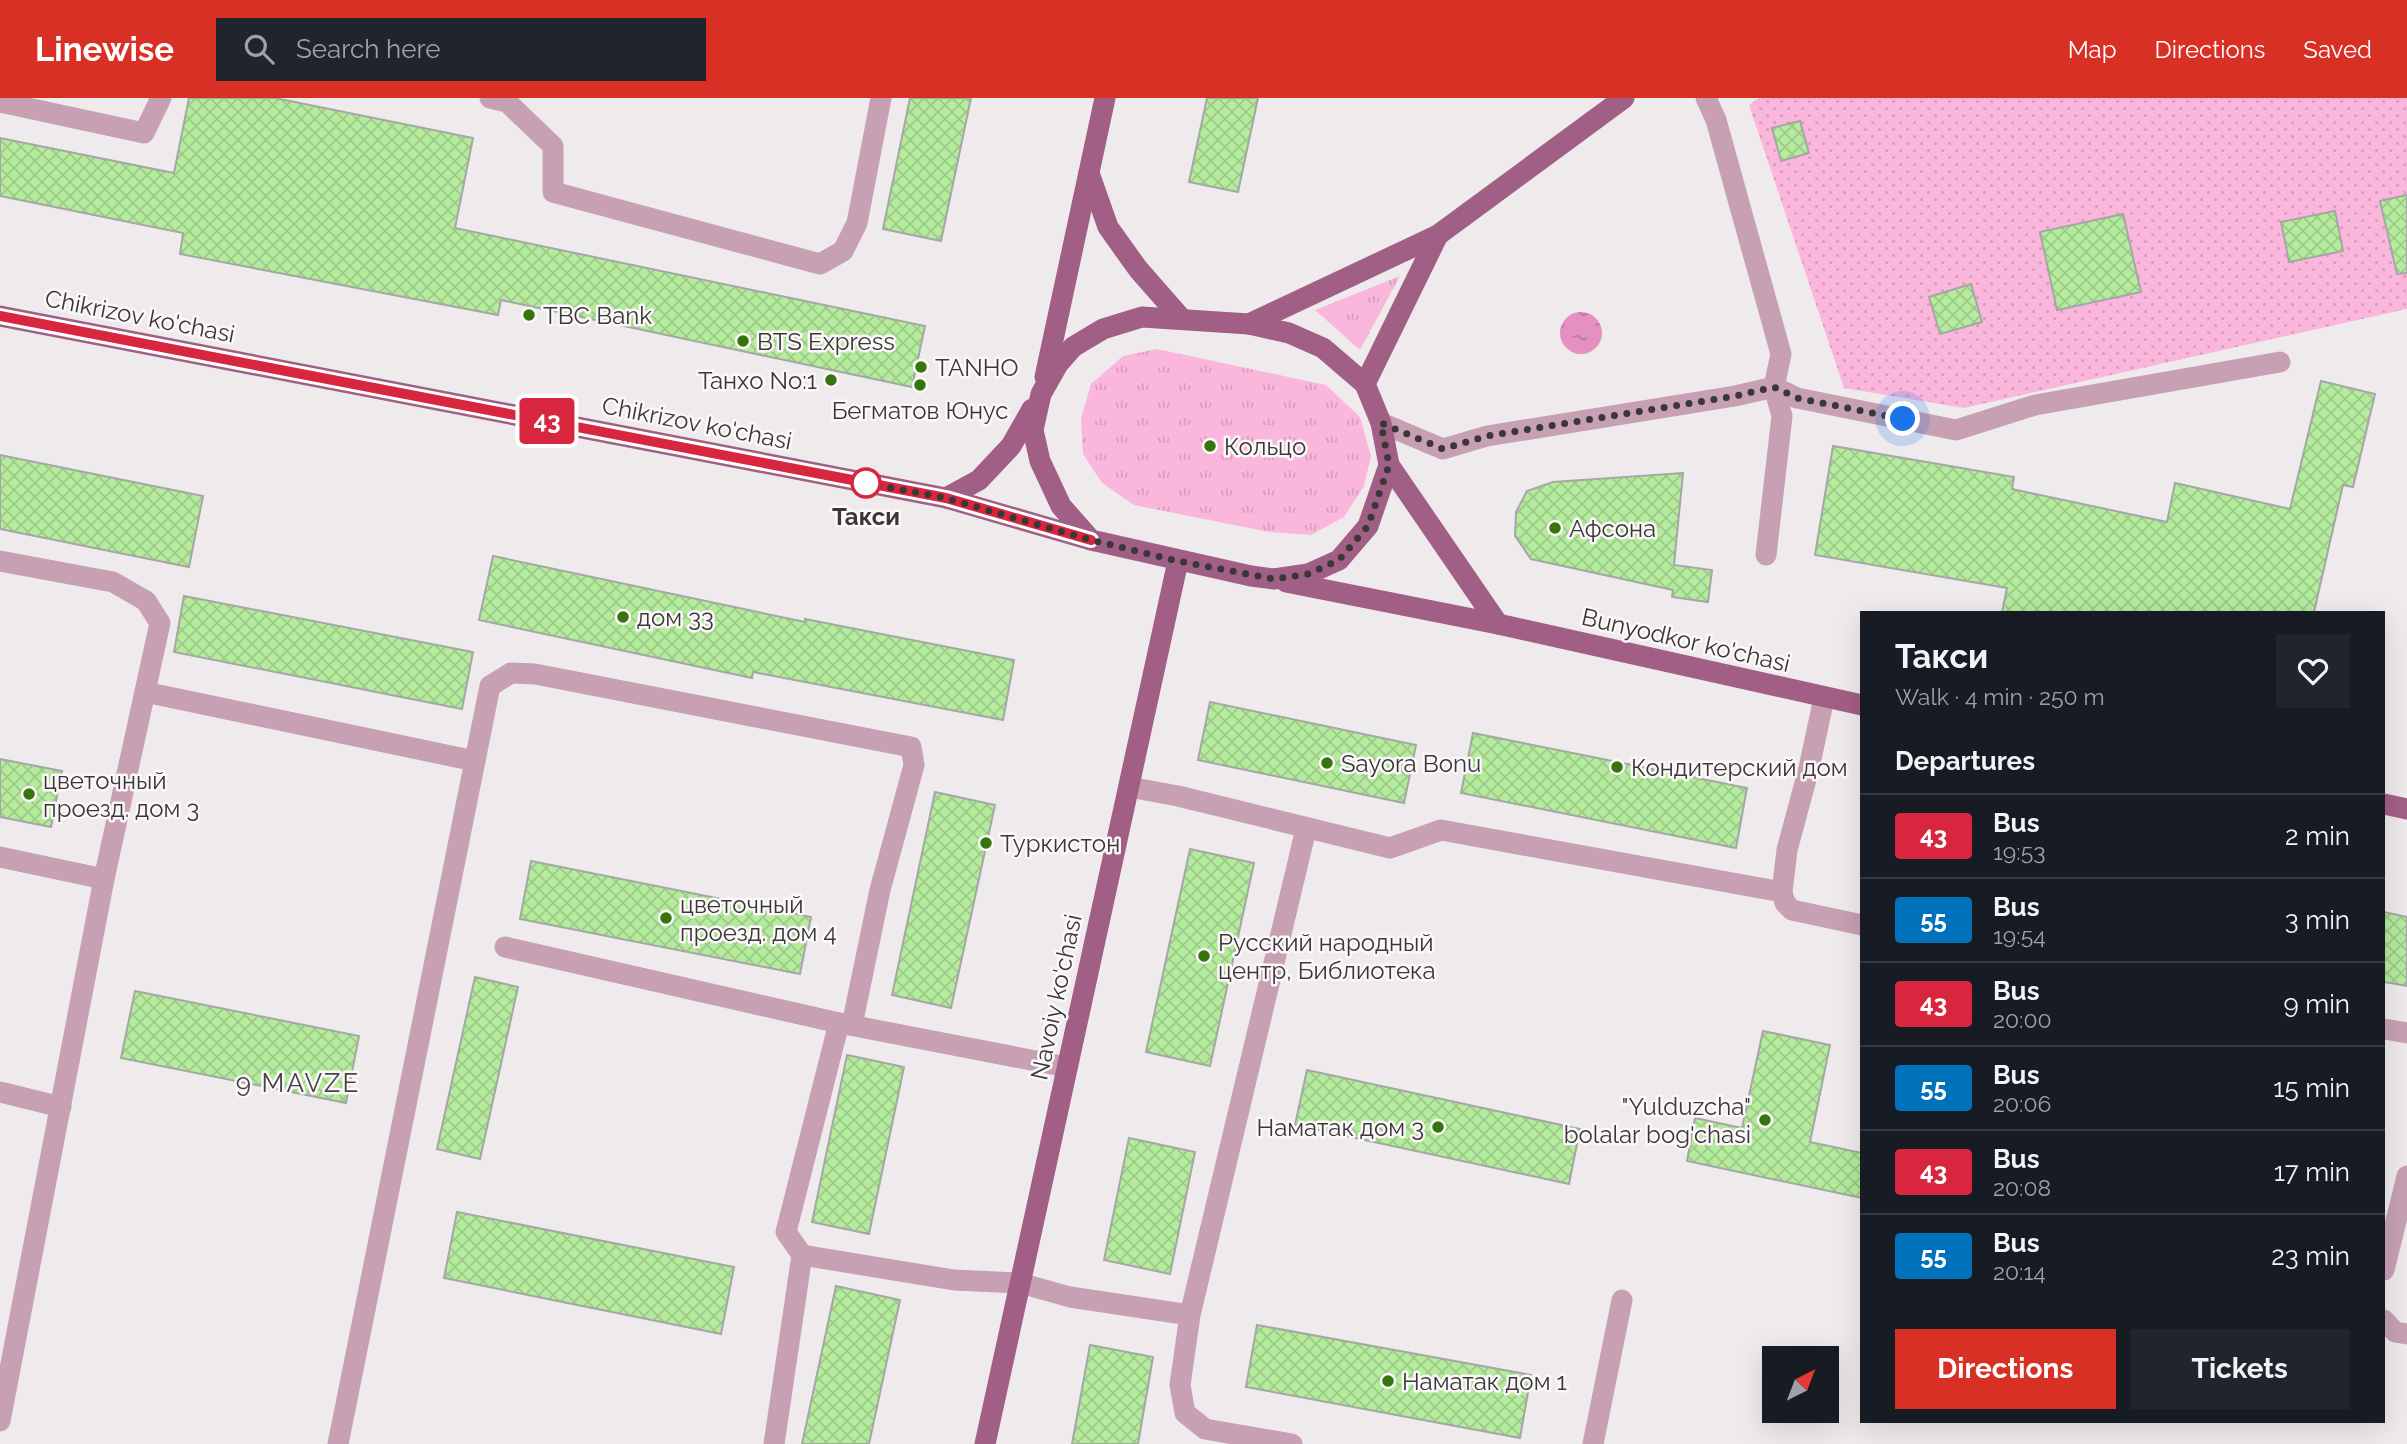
<!DOCTYPE html>
<meta charset="utf-8">
<style>
body{margin:0;font-family:Raleway,sans-serif;background:#20242c;color:#f1f3f6;height:100vh;display:flex;flex-direction:column;font-size:26px;white-space:nowrap}
*{box-sizing:border-box;margin:0}
p{font-size:23px;color:#9ea1a6}
.icon{flex:none;width:38px;height:38px;fill:none;stroke:currentColor;stroke-width:2;stroke-linecap:round;stroke-linejoin:round}
.map{position:relative;flex:1;overflow:hidden}
.side{position:absolute;left:1860px;top:513px;width:525px;height:812px;display:flex;flex-direction:column;background:#171b24;border-radius:0px;box-shadow:0 7px 28px #0002}
.side>*{flex:none}
.badge{padding:0 14px;border-radius:5px;font-size:24px;line-height:46px}
.needle{width:46px;rotate:42deg}
.controls{position:absolute;left:1762px;top:1248px;display:grid;gap:14px}
.controls a{display:grid;place-items:center;width:77px;height:77px;border-radius:0px;background:#171b24;box-shadow:0 7px 28px #0002;font-size:35px}
.you{position:absolute;width:35px;height:35px;margin:-18px;border:5px solid #fff;border-radius:50%;background:#1a73e8;box-shadow:0 0 0 10px #1a73e833}
.map>.badge{position:absolute;translate:-50% -50%;box-shadow:0 0 0 4px #fff}
h2{padding:0 35px;font-size:26px;line-height:63px}
.round{display:grid;place-items:center;flex:none;width:74px;height:74px;border-radius:0px;background:#20242c}
.headline{display:flex;align-items:center;justify-content:space-between;height:119px;padding:0 35px}
h1{font-size:33px;font-weight:700;line-height:52px}
.cta{display:flex;gap:14px;margin-top:auto;padding:14px 35px}
.cta a{flex:1;height:80px;border-radius:0px;background:#d93025;color:#fff;font-size:28px;font-weight:700;line-height:80px;text-align:center}
.cta a+a{background:#20242c;color:#f1f3f6}
ul{padding:0;list-style:none}
li{display:flex;align-items:center;gap:21px;height:84px;padding:0 35px;border-top:2px solid #363941}
li div{flex:1}
li b{display:block;font-size:26px}
li em{font-style:normal}
li .badge{min-width:77px;font-weight:700;text-align:center}
header{display:flex;align-items:center;gap:42px;box-sizing:border-box;height:98px;padding:0 35px;background:#d93025;color:#fff}
header strong{font-size:33px}
nav{display:flex;gap:38px;margin-inline-start:auto;font-size:24px}
.search{width:490px;height:63px;background:#20242c;display:flex;align-items:center;gap:18px;box-sizing:border-box;padding:0 24px;border-radius:0px;color:#9ea1a6;font-size:26px}
.map>svg:first-child{display:block}
</style>
<header>
<strong>Linewise</strong>
<div class="search"><svg class="icon" aria-label="search" viewBox="0 0 24 24"><circle cx="10" cy="10" r="6"/><path d="M15 15l6 6"/></svg>Search here</div>
<nav><a>Map</a><a>Directions</a><a>Saved</a></nav>
</header>
<div class="map">
<svg width="2407" height="1346" viewBox="0 0 2407 1346">
<defs>
<pattern id="grass-tufts" width="24" height="20" patternUnits="userSpaceOnUse" patternTransform="scale(1.75)"><rect width="24" height="20" fill="#fab7db"/><path d="M3 7l-1-3M5 7V3M7 7l1-3M15 17l-1-3M17 17v-4M19 17l1-3" fill="none" stroke="#d79ebd"/></pattern>
<pattern id="park-dots" width="8" height="8" patternUnits="userSpaceOnUse" patternTransform="scale(1.75)"><rect width="8" height="8" fill="#fab7db"/><path d="M2 2h.1M6 6h.1" fill="none" stroke="#d79ebd" stroke-width="1.8" stroke-linecap="round"/></pattern>
<pattern id="water-ripples" width="26" height="14" patternUnits="userSpaceOnUse" patternTransform="scale(1.75)"><rect width="26" height="14" fill="#e490c0"/><path d="M2 4q2-2 4 0t4 0M15 11q2-2 4 0t4 0" fill="none" stroke="#ba769d"/></pattern>
<pattern id="building-cross-hatch" width="8" height="8" patternUnits="userSpaceOnUse" patternTransform="scale(1.75)"><rect width="8" height="8" fill="#b4eb9d"/><path d="M0 0l8 8M0 8l8-8" fill="none" stroke="#9cca88"/></pattern>
</defs>
<rect width="100%" height="100%" fill="#efebed"/>
<g fill="url(#grass-tufts)">
<polygon points="1400,178 1360,252 1315,212"/>
<polygon points="1157,251 1326,287 1360,319 1371,358 1364,388 1344,419 1311,437 1269,434 1134,407 1102,385 1083,356 1081,321 1091,286 1123,258"/>
</g>
<polygon fill="url(#park-dots)" points="1759,0 2407,0 2407,211 1964,310 1844,290 1749,7"/>
<circle fill="url(#water-ripples)" cx="1581" cy="235" r="21"/>
<g fill="url(#building-cross-hatch)" stroke="#a5a7a4" stroke-width="2">
<polygon points="189,0 275,0 473,40 455,130 925,228 912,289 501,202 498,217 180,156 183,135 0,98 0,40 174,75"/>
<polygon points="910,0 971,0 941,143 883,131"/>
<polygon points="1207,0 1258,0 1238,94 1189,84"/>
<polygon points="1800,23 1809,55 1781,63 1772,30"/>
<polygon points="2407,97 2407,175 2397,176 2380,103"/>
<polygon points="2335,113 2343,153 2289,164 2281,124"/>
<polygon points="2123,116 2141,194 2057,212 2040,134"/>
<polygon points="1971,186 1982,224 1940,236 1929,199"/>
<polygon points="2321,283 2375,296 2353,389 2343,387 2314,514 2002,514 2007,490 1815,457 1833,348 2014,379 2012,391 2167,424 2175,385 2290,411"/>
<polygon points="0,357 203,398 189,469 0,431"/>
<polygon points="1683,375 1674,467 1712,472 1708,504 1672,499 1673,492 1531,461 1515,438 1516,414 1527,393 1553,384"/>
<polygon points="493,458 805,524 805,521 1014,562 1003,622 753,574 752,580 479,522"/>
<polygon points="184,498 473,554 462,611 174,554"/>
<polygon points="1210,604 1416,647 1404,705 1198,662"/>
<polygon points="1473,635 1747,690 1736,750 1461,695"/>
<polygon points="0,661 62,673 51,729 0,719"/>
<polygon points="935,694 995,707 951,910 892,897"/>
<polygon points="1190,751 1254,765 1210,968 1146,954"/>
<polygon points="531,763 811,819 800,876 520,821"/>
<polygon points="2384,814 2407,819 2407,888 2384,884"/>
<polygon points="475,879 518,889 480,1061 437,1051"/>
<polygon points="135,893 359,938 346,1005 121,960"/>
<polygon points="1763,933 1830,947 1810,1044 1862,1055 1862,1100 1687,1063 1695,1020 1742,1030"/>
<polygon points="847,957 904,969 869,1136 812,1124"/>
<polygon points="1307,972 1580,1031 1569,1086 1295,1027"/>
<polygon points="1129,1040 1195,1054 1170,1176 1104,1162"/>
<polygon points="457,1114 734,1169 721,1236 444,1180"/>
<polygon points="836,1188 900,1202 869,1346 802,1346"/>
<polygon points="1257,1227 1531,1277 1520,1340 1246,1289"/>
<polygon points="1090,1247 1153,1259 1138,1346 1072,1346"/>
</g>
<g fill="none" stroke-linecap="round" stroke-linejoin="round">
<g stroke="#c7a0b4" stroke-width="21">
<polyline points="490,0 507,4 553,48 553,94 820,166 843,153 857,125 881,0"/>
<polyline points="0,4 144,35 161,0"/>
<polyline points="1381,325 1443,351 1487,338 1735,298 1774,289 1781,256 1716,22 1706,0"/>
<polyline points="1766,457 1782,318 1774,289 1797,300 1956,332 2035,307 2280,264"/>
<polyline points="0,463 113,484 146,503 160,525 104,781 0,1323"/>
<polyline points="145,594 475,663"/>
<polyline points="1824,600 1809,670 1787,752 1782,794 1785,805 1792,812 1862,827"/>
<polyline points="1129,689 1178,698 1390,750 1441,732 1782,794"/>
<polyline points="0,759 104,781"/>
<polyline points="505,849 839,925 1067,969"/>
<polyline points="839,925 786,1134 802,1157 954,1182 1020,1185 1070,1199 1190,1217 1306,731"/>
<polyline points="2384,931 2407,935"/>
<polyline points="0,994 61,1009"/>
<polyline points="2384,1172 2407,1078"/>
<polyline points="1190,1217 1180,1287 1185,1315 1205,1331 1292,1346"/>
<polyline points="2384,1222 2395,1234 2407,1236"/>
<polyline points="338,1346 490,588 511,575 535,576 911,649 914,667 880,792 852,927"/>
<polyline points="774,1346 802,1157"/>
<polyline points="1593,1346 1622,1202"/>
</g>
<g stroke="#a25f85" stroke-width="21">
<polyline points="1089,75 1108,129 1138,171 1181,220"/>
<polyline points="0,218 946,400 1091,442"/>
<polygon points="1142,219 1249,226 1289,235 1323,250 1365,286 1381,325 1389,367 1368,428 1339,462 1308,476 1274,481 1251,478 1091,442 1061,408 1040,363 1033,332 1041,296 1058,266 1073,249 1103,231"/>
<polyline points="1249,226 1438,137 1624,0"/>
<polyline points="1045,279 1105,0"/>
<polyline points="1365,286 1438,137"/>
<polyline points="1389,367 1498,526"/>
<polyline points="946,400 979,382 1011,348 1032,311"/>
<polyline points="1286,484 1498,526 1862,607"/>
<polyline points="2384,706 2407,711"/>
<polyline points="985,1346 1178,463"/>
</g>
</g>
<g fill="none" stroke-linecap="round" stroke-linejoin="round">
<defs>
<polyline id="line" points="0,218 946,400 1091,442"/>
</defs>
<use href="#line" stroke="#fff" stroke-width="16"/>
<use href="#line" stroke="#d7263d" stroke-width="10"/>
<polyline stroke="#393738" stroke-width="7" stroke-dasharray="0 12.6" points="866,385 946,400 1091,442 1178,463 1274,481 1308,476 1339,462 1368,428 1389,367 1381,325 1443,351 1487,338 1735,298 1774,289 1797,300 1903,321"/>
</g>
<g fill="#36740d" stroke="#fcf8fa" stroke-width="2.5">
<circle cx="529" cy="217" r="7"/>
<circle cx="743" cy="243" r="7"/>
<circle cx="921" cy="269" r="7"/>
<circle cx="831" cy="282" r="7"/>
<circle cx="920" cy="287" r="7"/>
<circle cx="1210" cy="348" r="7"/>
<circle cx="1555" cy="430" r="7"/>
<circle cx="623" cy="519" r="7"/>
<circle cx="1327" cy="665" r="7"/>
<circle cx="1617" cy="669" r="7"/>
<circle cx="29" cy="696" r="7"/>
<circle cx="986" cy="745" r="7"/>
<circle cx="666" cy="820" r="7"/>
<circle cx="1204" cy="858" r="7"/>
<circle cx="1765" cy="1022" r="7"/>
<circle cx="1438" cy="1029" r="7"/>
<circle cx="1388" cy="1283" r="7"/>
</g>
<circle fill="#fff" stroke="#d7263d" stroke-width="3.5" cx="866" cy="385" r="14"/>
<g text-anchor="middle" dominant-baseline="central" stroke-width="5" stroke-linejoin="round" paint-order="stroke">
<g font-size="24" fill="#393738" stroke="#fcf8fa" text-anchor="start">
<text x="543" y="217">TBC Bank</text>
<text x="757" y="243">BTS Express</text>
<text x="935" y="269">TANHO</text>
<text x="817" y="282" text-anchor="end">Танхо No:1</text>
<text x="920" y="312" text-anchor="middle">Бегматов Юнус</text>
<text x="1224" y="348">Кольцо</text>
<text x="1569" y="430">Афсона</text>
<text x="637" y="519">дом 33</text>
<text x="1341" y="665">Sayora Bonu</text>
<text x="1631" y="669">Кондитерский дом</text>
<text x="43" y="682">цветочный<tspan x="43" dy="28">проезд. дом 3</tspan></text>
<text x="1000" y="745">Туркистон</text>
<text x="680" y="806">цветочный<tspan x="680" dy="28">проезд. дом 4</tspan></text>
<text x="1218" y="844">Русский народный<tspan x="1218" dy="28">центр, Библиотека</tspan></text>
<text x="1751" y="1008" text-anchor="end">"Yulduzcha"<tspan x="1751" dy="28">bolalar bog'chasi</tspan></text>
<text x="1424" y="1029" text-anchor="end">Наматак дом 3</text>
<text x="1402" y="1283">Наматак дом 1</text>
</g>
<g font-size="24" fill="#393738" stroke="#fcf8fa">
<text transform="translate(140 218) rotate(11)">Chikrizov ko'chasi</text>
<text transform="translate(697 325) rotate(11)">Chikrizov ko'chasi</text>
<text transform="translate(1686 542) rotate(13)">Bunyodkor ko'chasi</text>
<text transform="translate(1056 899) rotate(-78)">Navoiy ko'chasi</text>
</g>
<g font-size="24" font-weight="bold" fill="#393738" stroke="#fcf8fa">
<text x="866" y="418">Такси</text>
</g>
<g font-size="26" letter-spacing="2" fill="#484446" stroke="#fcf8fa">
<text x="298" y="985">9 MAVZE</text>
</g>
</g>
</svg>
<div class="controls">
<a><svg class="needle" viewBox="-14 -14 28 28"><path d="M0-13l5 13h-10z" fill="#e53935"/><path d="M0 13l5-13h-10z" fill="#9ea1a6"/></svg></a>
</div>
<div class="you" style="left:1903px;top:321px"></div>
<b class="badge" style="left:547px;top:323px;background:#d7263d;color:#fff">43</b>
<section class="side">
<div class="headline"><div><h1>Такси</h1><p>Walk · 4 min · 250 m</p></div><a class="round"><svg class="icon" aria-label="heart" viewBox="0 0 24 24"><path d="M12 20l-8-8c-3-5 5-10 8-4 3-6 11-1 8 4z"/></svg></a></div>
<h2>Departures</h2>
<ul>
<li><span class="badge" style="background:#d7263d;color:#fff">43</span><div><b>Bus</b><p>19:53</p></div><em>2 min</em></li>
<li><span class="badge" style="background:#0072bc;color:#fff">55</span><div><b>Bus</b><p>19:54</p></div><em>3 min</em></li>
<li><span class="badge" style="background:#d7263d;color:#fff">43</span><div><b>Bus</b><p>20:00</p></div><em>9 min</em></li>
<li><span class="badge" style="background:#0072bc;color:#fff">55</span><div><b>Bus</b><p>20:06</p></div><em>15 min</em></li>
<li><span class="badge" style="background:#d7263d;color:#fff">43</span><div><b>Bus</b><p>20:08</p></div><em>17 min</em></li>
<li><span class="badge" style="background:#0072bc;color:#fff">55</span><div><b>Bus</b><p>20:14</p></div><em>23 min</em></li>
</ul>
<div class="cta"><a>Directions</a><a>Tickets</a></div>
</section>
</div>
